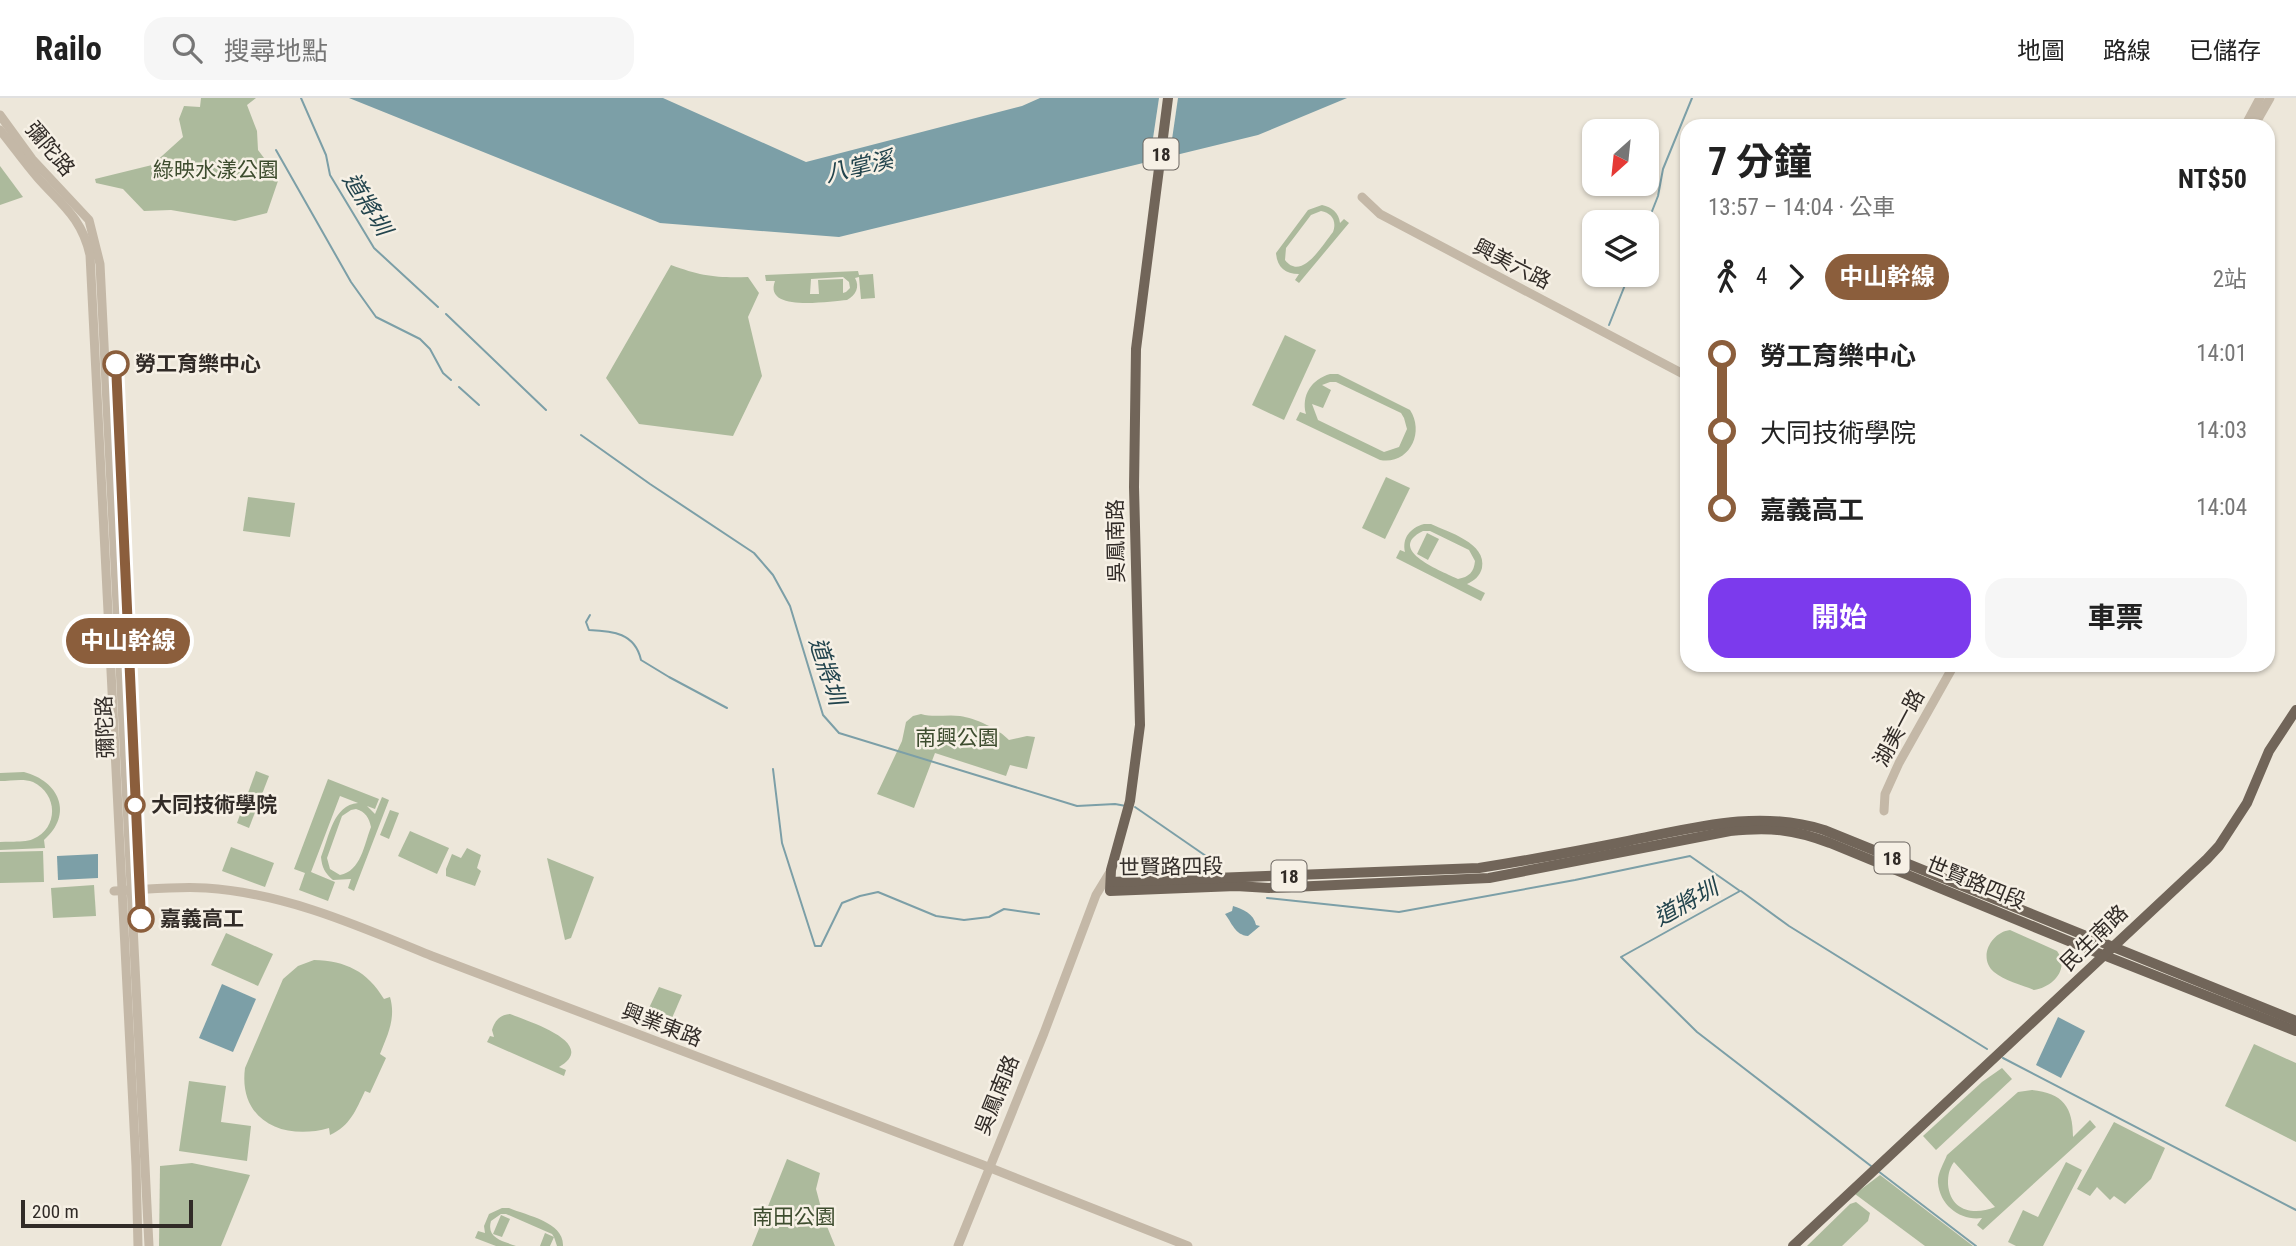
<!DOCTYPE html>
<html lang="zh-TW">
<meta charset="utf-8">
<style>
body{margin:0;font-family:"Roboto Condensed","Noto Sans TC",sans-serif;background:#f6f6f6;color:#222;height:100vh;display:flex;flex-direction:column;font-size:26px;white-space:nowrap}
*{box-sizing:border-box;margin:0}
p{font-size:23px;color:#767676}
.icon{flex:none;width:38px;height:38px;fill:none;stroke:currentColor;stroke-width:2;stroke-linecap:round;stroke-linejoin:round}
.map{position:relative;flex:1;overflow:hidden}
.sheet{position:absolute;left:1680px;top:21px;width:595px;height:553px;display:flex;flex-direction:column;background:#fff;border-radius:21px;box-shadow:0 2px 5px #0004}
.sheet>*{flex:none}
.badge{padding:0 14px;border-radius:23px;font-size:24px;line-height:46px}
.needle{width:46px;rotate:207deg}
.buttons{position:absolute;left:1582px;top:21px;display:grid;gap:14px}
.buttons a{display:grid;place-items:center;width:77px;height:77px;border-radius:14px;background:#fff;box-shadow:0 2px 5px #0004;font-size:35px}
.scale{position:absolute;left:21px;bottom:18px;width:172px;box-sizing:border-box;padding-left:7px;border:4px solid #312b27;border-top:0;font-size:19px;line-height:24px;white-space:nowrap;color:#312b27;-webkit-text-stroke:5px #f6f0e5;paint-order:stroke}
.map>.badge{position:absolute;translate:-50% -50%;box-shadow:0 0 0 4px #fff}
.legs{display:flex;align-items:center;gap:10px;height:77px;padding:0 28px;font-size:23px}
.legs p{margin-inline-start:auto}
.overview{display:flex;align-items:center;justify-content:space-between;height:119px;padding:0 28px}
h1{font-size:38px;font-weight:700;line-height:52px}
.action{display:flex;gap:14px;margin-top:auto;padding:14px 28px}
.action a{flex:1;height:80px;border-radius:21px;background:#7c3aed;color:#fff;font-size:28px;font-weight:700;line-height:80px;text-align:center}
.action a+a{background:#f6f6f6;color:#222}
ul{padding:0 28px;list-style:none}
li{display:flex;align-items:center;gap:24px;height:77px;font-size:26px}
li i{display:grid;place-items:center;width:10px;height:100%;margin:0 9px;background:currentColor}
li i::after{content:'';width:18px;height:18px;margin:-9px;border:5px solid;border-radius:50%;background:#fff}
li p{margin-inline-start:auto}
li:first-child i{background:linear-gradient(#0000 50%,currentColor 0)}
li:last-child i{background:linear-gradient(currentColor 50%,#0000 0)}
header{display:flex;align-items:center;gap:42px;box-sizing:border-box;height:98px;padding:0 35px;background:#fff;border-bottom:2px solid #e0e0e0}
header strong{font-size:33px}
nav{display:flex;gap:38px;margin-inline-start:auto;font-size:24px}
.search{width:490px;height:63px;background:#f6f6f6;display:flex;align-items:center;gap:18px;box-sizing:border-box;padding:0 24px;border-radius:21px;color:#767676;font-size:26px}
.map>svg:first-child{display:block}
</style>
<header>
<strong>Railo</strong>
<div class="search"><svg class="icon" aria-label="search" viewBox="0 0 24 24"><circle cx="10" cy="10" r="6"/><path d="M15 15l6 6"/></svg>搜尋地點</div>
<nav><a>地圖</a><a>路線</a><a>已儲存</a></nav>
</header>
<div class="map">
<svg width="2296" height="1148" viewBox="0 0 2296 1148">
<rect width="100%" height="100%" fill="#ede7da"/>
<g fill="#acba9c" fill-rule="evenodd">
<polygon points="201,0 256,0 247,7 257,33 258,52 279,80 267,115 235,123 171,112 144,113 123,91 96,85 95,81 152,67 183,39 179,21 184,8 200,9"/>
<polygon points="0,68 23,99 0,107"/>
<path d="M1322,107C1332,109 1339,115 1340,125L1344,121L1349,125L1299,185L1295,182L1299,176C1285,176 1277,169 1276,155L1308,112ZM1321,113C1332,115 1337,123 1333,134C1323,146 1302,184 1285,162L1286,150L1311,117Z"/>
<path d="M671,167C701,178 716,180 748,179L759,195L748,219L762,278L733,338L639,326L606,280Z"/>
<path d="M858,173L859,177L873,176L875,200L861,201L859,179L855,180C860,189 856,197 847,202C830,203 763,215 775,183H766L765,177ZM843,179L849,184L850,190L846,194L843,195V181L818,182L819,196H810L811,181Z"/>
<polygon points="1285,237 1316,252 1284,322 1252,307"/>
<path d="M1330,276H1338L1410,312C1425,335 1409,367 1380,362L1296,322L1300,314L1306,316C1301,297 1312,281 1330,276ZM1330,284H1336L1401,315L1404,320L1407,331L1399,349L1384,354L1318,322L1312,306L1323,310L1331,292L1322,287Z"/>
<polygon points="1386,379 1410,390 1385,441 1362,430"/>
<polygon points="248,399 295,405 290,439 243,433"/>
<path d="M1424,426H1431C1448,434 1487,445 1482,470C1480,478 1474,483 1467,486L1485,495L1481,503L1396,460L1400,452L1405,454C1402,440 1410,430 1424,426ZM1423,433H1430L1469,452L1475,463C1474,474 1469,479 1458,481C1444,474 1384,452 1423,433Z"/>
<polygon points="1427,435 1439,441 1428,462 1417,456"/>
<path d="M921,616C935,620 946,616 960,618C975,620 999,631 1009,642L1027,638L1035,639L1027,671L1010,667L1006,678L935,655L914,710L877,696L902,643L906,624L913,618Z"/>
<polygon points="256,673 269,678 249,730 237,725"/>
<path d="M24,674C59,683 74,716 44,742L45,750L0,752V744C10,743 24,745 33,741C59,730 58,696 33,684C23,680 11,683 0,683V675Z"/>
<path d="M328,681L379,701L375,711L367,708L375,716L382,699L389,702L354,793L348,790L351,781L333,782C325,775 322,770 321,759C329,739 333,707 358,705L340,698L311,774L335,784L328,803L299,792L305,775L294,771ZM356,711C366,714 369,720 371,729C364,747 361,773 340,777L330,771L327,760L342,718L351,712Z"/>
<polygon points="390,712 399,715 389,741 380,737"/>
<polygon points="410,733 449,750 437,776 398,758"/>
<polygon points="231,749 274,765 265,789 222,773"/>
<polygon points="467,750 481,757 477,770 481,773 475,788 446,778 446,771 452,756 461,760"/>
<polygon points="43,753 44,784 0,785 0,754"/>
<polygon points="547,760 594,779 571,840 565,842"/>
<polygon points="94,787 96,818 53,820 51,790"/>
<path d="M2010,832L2057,853C2070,871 2053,889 2034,892C2022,887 2003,882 1994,874C1977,859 1992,834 2010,832Z"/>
<polygon points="226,835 273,856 258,888 211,867"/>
<path d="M314,862C346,863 367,873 384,901L390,899C396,920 388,936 380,956L386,960L370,995L365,993C356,1012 350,1028 330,1037L329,1030C284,1043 238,1023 245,970L283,881L298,868Z"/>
<polygon points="659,889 682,897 672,920 649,910"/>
<path d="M510,916C527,923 600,945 559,969L566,972L564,978L487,944L490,938L494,939L492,932C495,922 500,917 510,916Z"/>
<polygon points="2254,946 2296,965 2296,1044 2225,1008"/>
<polygon points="2002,970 2012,981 1936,1052 1923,1038 1982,984"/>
<polygon points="189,983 226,988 221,1024 251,1028 247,1063 179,1053"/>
<path d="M2032,992C2063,995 2073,1009 2073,1039L2090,1022L2096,1029L1983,1132L1977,1127L1982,1120C1961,1123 1940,1108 1938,1085C1937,1076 1944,1065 1947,1057L2018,994ZM1954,1064L1995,1109C1974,1118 1950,1113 1948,1086C1948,1077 1949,1071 1954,1064Z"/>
<polygon points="2114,1024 2165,1050 2151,1081 2125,1106 2114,1098 2110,1102 2097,1089 2090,1098 2077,1091"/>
<polygon points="787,1061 820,1075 816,1091 824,1121 835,1148 752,1148"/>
<polygon points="2066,1064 2082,1072 2043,1148 2016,1148 2008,1144 2023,1112 2038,1119"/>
<polygon points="192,1065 250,1077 221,1148 159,1148 160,1068"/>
<polygon points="1880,1077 1973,1148 1925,1148 1855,1096"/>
<polygon points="1856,1104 1870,1115 1868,1123 1842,1148 1807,1148 1850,1106"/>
<path d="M502,1110H509C528,1118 564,1124 563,1148H557L554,1139L550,1148H540L545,1135L554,1139L552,1136L506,1116H501L491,1123C486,1140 503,1143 516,1148H496L475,1140L478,1133L485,1135L484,1128L489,1116Z"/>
<polygon points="501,1117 510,1121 502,1139 493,1136"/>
</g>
<g fill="#7c9fa7">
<polygon points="349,0 663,0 806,64 1022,8 1040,0 1347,0 1258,37 839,139 660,125"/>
<polygon points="98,756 98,780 58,782 57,758"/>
<path d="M1233,808C1243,811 1254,816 1256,827L1260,828L1248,838C1235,837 1232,825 1225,816L1232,813Z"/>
<polygon points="222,886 256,901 233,954 199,940"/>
<polygon points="2058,919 2085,933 2061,980 2036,967"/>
</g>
<polygon fill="#ede7da" points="1159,0 1178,0 1169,62 1149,67"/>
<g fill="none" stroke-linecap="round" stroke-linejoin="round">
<g stroke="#7c9fa7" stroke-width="2">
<polyline points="301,0 326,57 330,77 374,150 438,209"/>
<polyline points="276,52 351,184 376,219 420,241 430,251 443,275 451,282"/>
<polyline points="1647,126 1658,98 1663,71 1692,0"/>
<polyline points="446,216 546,312"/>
<polyline points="1609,227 1629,177"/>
<polyline points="459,289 479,307"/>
<polyline points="581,337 650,386 754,455 773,477 790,508 823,617 839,635 1077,708 1115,706 1126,708"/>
<path d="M590,517L586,524L589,532C613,533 635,535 641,562L669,579L727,610"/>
<polyline points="773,671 782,745 815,848 821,848 842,805 860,798 878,794 936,818 964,822 989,819 1004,811 1039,816"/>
<polyline points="1135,709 1219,767"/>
<polyline points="1741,793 1789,828 1987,951"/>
<polyline points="1267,800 1399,814 1575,782 1690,758 1740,793 1621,859 1697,934 1871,1068"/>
<polyline points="2003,960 2296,1112"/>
<polyline points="1878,1073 1976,1148"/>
</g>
<g stroke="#c4b8a7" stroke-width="9">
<polyline points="0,17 32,61 89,122 100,166 149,1148"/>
<polyline points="2245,28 2260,0"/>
<polyline points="2254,28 2270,0"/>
<path d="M0,32C13,48 25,65 38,80C61,106 82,120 90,157L136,1068L138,1148"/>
<polyline points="1362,99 1380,116 1687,278"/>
<polyline points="1884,713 1885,696 1899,665 1954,567"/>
<path d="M114,793C144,792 175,788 206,790C285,795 359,828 432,858L983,1067L1188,1148"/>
<polyline points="958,1148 1044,935 1096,797 1110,774"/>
</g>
<g stroke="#716559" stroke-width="10">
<path d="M1168,0L1136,251L1134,389L1140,627L1130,703L1111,772L1110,793L1236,788L1269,790L1489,780L1730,733C1769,729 1793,731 1830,745L2088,851L2296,933"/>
<path d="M1111,784L1479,770C1529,762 1578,753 1628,743C1693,730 1758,711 1824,732L2296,923"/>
<polyline points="1793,1148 2207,761 2219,748 2247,705 2269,653 2296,612"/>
</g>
</g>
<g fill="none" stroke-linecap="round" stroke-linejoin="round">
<defs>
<polyline id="line-1" points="116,266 141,821"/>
</defs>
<use href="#line-1" stroke="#fff" stroke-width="16"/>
<use href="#line-1" stroke="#8b5e3c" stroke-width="10"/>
</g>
<g fill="#fff" stroke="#8b5e3c" stroke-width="3.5">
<circle cx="116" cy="266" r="12"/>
<circle cx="135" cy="707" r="9"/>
<circle cx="141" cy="821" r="12"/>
</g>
<g text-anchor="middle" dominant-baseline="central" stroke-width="5" stroke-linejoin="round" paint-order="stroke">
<g fill="#f6f0e5" stroke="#6c6660" stroke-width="2">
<rect x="1143.5" y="40.5" width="35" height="31" rx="5"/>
<rect x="1874.5" y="744.5" width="35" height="31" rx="5"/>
<rect x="1271.5" y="762.5" width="35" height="31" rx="5"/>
</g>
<g font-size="19" font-weight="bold" fill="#312b27">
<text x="1161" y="56">18</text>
<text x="1892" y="760">18</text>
<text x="1289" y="778">18</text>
</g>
<g font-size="21" fill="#312b27" stroke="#f6f0e5">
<text transform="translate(50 51) rotate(50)">彌陀路</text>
<text transform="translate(1512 166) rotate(27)">興美六路</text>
<text transform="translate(1116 443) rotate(-91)">吳鳳南路</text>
<text transform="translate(105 629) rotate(-92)">彌陀路</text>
<text transform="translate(1899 630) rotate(-62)">湖美一路</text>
<text transform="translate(1171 769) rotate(-1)">世賢路四段</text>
<text transform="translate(1976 785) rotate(22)">世賢路四段</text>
<text transform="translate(2094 840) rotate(-44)">民生南路</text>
<text transform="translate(662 927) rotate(21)">興業東路</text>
<text transform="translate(997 997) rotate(-68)">吳鳳南路</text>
</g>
<g font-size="21" fill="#3d4c2e" stroke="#f6f0e5">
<text x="216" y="72">綠映水漾公園</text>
<text x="957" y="640">南興公園</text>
<text x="794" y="1119">南田公園</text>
</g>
<g font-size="21" font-weight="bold" fill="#312b27" stroke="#f6f0e5" text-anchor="start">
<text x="135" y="266">勞工育樂中心</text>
<text x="151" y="707">大同技術學院</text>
<text x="160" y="821">嘉義高工</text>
</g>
<g font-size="23" font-style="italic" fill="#22444d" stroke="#f6f0e5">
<text transform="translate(859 69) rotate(-13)">八掌溪</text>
<text transform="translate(367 106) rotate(58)">道將圳</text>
<text transform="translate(827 573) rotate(72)">道將圳</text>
<text transform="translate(1686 805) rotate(-29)">道將圳</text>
</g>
</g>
</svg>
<div class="buttons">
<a><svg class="needle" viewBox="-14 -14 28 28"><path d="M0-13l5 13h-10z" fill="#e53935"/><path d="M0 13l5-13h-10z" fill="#767676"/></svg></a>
<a><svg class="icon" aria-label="layers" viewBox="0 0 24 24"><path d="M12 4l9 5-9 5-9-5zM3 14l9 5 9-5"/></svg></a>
</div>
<div class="scale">200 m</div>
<b class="badge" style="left:128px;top:543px;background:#8b5e3c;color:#fff">中山幹線</b>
<section class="sheet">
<div class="overview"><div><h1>7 分鐘</h1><p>13:57 – 14:04 · 公車</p></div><b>NT$50</b></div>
<div class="legs"><svg class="icon" aria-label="walk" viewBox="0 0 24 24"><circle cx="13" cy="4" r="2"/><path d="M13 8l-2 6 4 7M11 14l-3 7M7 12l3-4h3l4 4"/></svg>4<svg class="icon" aria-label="forward" viewBox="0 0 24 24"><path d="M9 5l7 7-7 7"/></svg><b class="badge" style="background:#8b5e3c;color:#fff">中山幹線</b><p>2站</p></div>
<ul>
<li><i style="color:#8b5e3c"></i><b>勞工育樂中心</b><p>14:01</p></li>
<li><i style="color:#8b5e3c"></i><span>大同技術學院</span><p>14:03</p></li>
<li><i style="color:#8b5e3c"></i><b>嘉義高工</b><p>14:04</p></li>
</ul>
<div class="action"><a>開始</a><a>車票</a></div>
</section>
</div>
